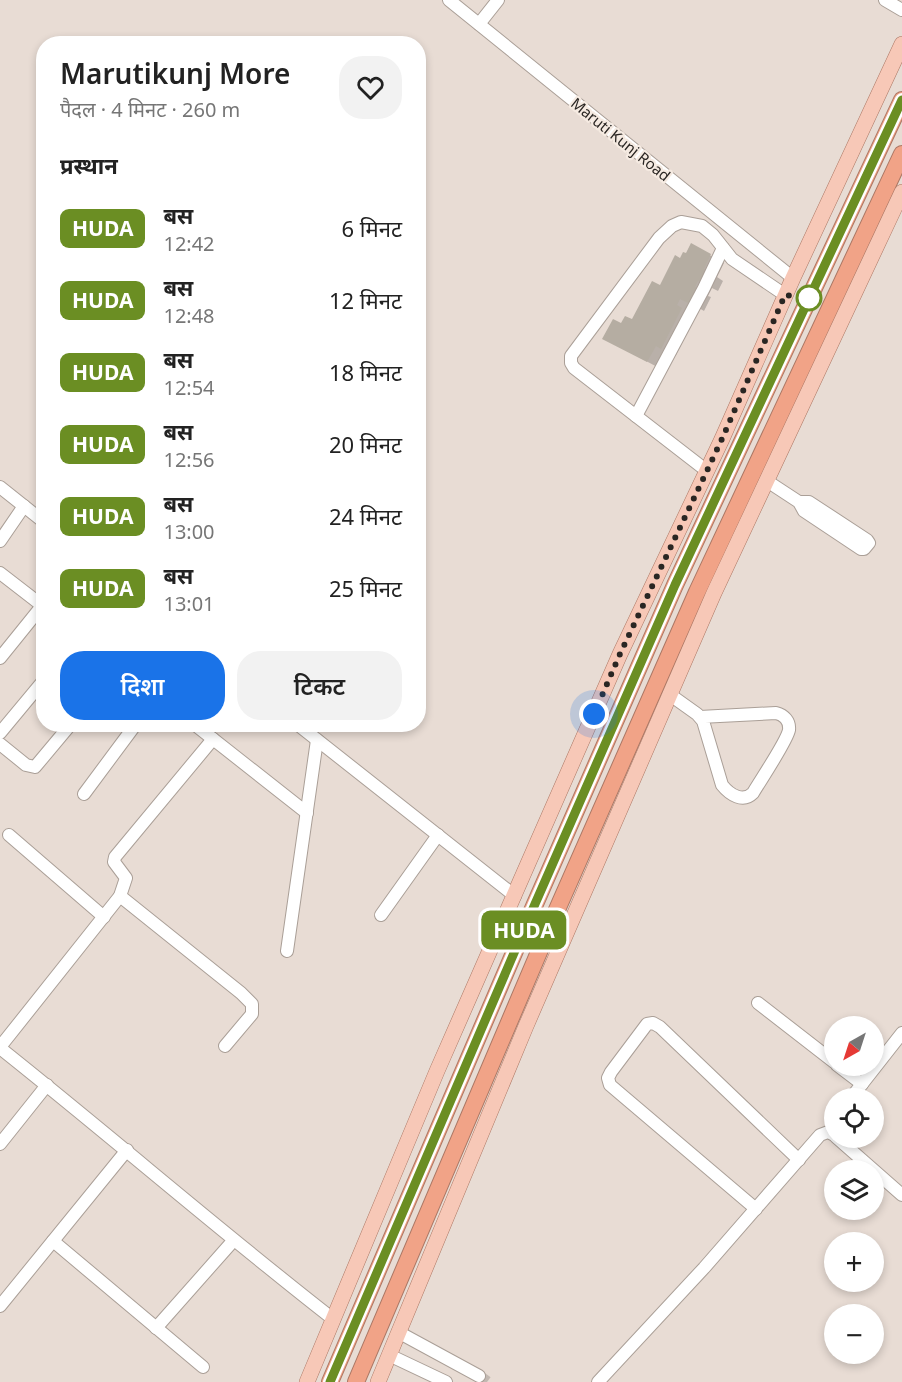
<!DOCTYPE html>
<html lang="hi">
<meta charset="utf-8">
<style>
body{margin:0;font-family:"Noto Sans","Noto Sans Devanagari",sans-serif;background:#f2f2f2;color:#222;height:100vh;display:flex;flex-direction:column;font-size:22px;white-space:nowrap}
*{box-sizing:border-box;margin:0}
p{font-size:20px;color:#767676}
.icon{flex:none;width:33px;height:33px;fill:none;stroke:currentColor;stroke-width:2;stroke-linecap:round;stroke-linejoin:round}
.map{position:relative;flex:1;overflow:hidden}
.details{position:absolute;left:36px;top:36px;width:390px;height:696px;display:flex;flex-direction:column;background:#fff;border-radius:24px;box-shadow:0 3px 9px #0003}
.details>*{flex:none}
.badge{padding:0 12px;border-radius:9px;font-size:21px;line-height:39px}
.needle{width:39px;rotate:219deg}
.fabs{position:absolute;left:824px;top:1016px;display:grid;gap:12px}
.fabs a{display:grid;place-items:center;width:60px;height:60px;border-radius:50%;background:#fff;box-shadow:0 3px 9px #0003;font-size:30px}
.you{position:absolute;width:30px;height:30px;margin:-15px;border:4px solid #fff;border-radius:50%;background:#1a73e8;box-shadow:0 0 0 9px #1a73e833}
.map>.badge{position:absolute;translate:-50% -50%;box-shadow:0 0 0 3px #fff}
h2{padding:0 24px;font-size:22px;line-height:54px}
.round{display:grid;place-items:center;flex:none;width:63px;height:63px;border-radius:24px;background:#f2f2f2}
.overview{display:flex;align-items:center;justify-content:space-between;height:102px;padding:0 24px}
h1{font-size:28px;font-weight:600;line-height:45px}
.cta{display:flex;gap:12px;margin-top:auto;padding:12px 24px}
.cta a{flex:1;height:69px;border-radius:24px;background:#1a73e8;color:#fff;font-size:24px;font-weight:600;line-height:69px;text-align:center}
.cta a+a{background:#f2f2f2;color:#222}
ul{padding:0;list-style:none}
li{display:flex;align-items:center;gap:18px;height:72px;padding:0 24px}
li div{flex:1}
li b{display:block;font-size:22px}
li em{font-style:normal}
li .badge{min-width:66px;font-weight:700;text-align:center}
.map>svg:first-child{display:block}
</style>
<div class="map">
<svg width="902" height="1382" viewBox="0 0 902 1382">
<rect width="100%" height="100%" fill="#e8dcd4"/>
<polygon fill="#0003" points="691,245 724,263 717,277 723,281 718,291 712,288 708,296 711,297 704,311 694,305 695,318 676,355 670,352 661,369 618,346 633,321 686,255"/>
<polygon fill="#b5ada2" points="691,243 711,254 704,269 710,272 704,284 698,281 695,287 698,288 690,304 680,299 677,305 682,308 661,349 656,346 647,362 602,339 613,319 621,323 625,316 632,319 652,281 660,285 675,255 680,258 683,252 686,253"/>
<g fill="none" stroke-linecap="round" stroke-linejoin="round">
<polyline stroke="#c2b8b1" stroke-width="12" stroke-dasharray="12 6" stroke-linecap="butt" points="479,1376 487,1382"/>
<defs>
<g id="minor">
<polyline points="449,0 793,278"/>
<polyline points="885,0 902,10"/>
<polyline points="479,24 498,0"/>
<polyline points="636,416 704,288 723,248"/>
<polyline points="707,471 574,368 571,363 571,356 659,238 672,226 681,222 702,226 713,235 732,259 785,295"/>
<polyline points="767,481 799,502 804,511 861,549 864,549 869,543 867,540 809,502 799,502"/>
<polyline points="0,487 44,522"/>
<polyline points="0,541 24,506"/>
<polyline points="0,573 44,607"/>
<polyline points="0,658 42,606"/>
<path d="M669,694L697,714L703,721L722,785C730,795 743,803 753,793C760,781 787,741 789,730C790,721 784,715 776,713L700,717"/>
<polyline points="194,724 307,813"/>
<polyline points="297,724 515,896"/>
<polyline points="0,733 44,680"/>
<polyline points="0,744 26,765 35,767 71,724"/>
<polyline points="84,794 136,724"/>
<polyline points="9,835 104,917"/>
<polyline points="120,896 241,993 252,1004 252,1014 225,1046"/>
<polyline points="381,915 438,835"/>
<polyline points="287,951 317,740"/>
<polyline points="758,1003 834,1062"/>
<polyline points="0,1047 120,896 126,878 114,862 115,857 213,739"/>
<path d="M0,1048C112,1137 220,1231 333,1319"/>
<polyline points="837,1065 862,1084"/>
<polyline points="851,1098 902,1033"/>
<polyline points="836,1137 902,1195"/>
<polyline points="0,1144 47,1085"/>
<polyline points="756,1209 610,1085 608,1078 611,1072 647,1024 653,1023 660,1027 799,1160"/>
<polyline points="53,1241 203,1367"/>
<polyline points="0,1306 127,1150"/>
<polyline points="156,1328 233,1241"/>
<polyline points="398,1332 479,1376"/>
<polyline points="389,1355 446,1382"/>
<polyline points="598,1382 704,1268 820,1135 828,1132 834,1135"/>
</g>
<g id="major">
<polyline points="307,1382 437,1071 620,654 722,439 793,278 902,44"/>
<polyline points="378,1382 526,1026 714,593 902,192"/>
</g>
<g id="highway">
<polyline points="330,1382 535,904 675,585 902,100"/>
<polyline points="356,1382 556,912 697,592 902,154"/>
</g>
</defs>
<use href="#minor" stroke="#aa9f97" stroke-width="14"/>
<use href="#major" stroke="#ab7764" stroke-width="16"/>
<use href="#highway" stroke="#ab7764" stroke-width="18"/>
<use href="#minor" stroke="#fff" stroke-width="12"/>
<use href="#major" stroke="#f7c8b7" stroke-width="15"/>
<use href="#highway" stroke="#f1a387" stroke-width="16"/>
</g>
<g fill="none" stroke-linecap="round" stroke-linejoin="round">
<defs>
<polyline id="line" points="330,1382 535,904 675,585 902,100"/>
</defs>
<use href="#line" stroke="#fff" stroke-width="14"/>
<use href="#line" stroke="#6b8e23" stroke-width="9"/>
<polyline stroke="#2a2623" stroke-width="6" stroke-dasharray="0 10.8" points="594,714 620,654 722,439 785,295 809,298"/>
</g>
<circle fill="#fff" stroke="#6b8e23" stroke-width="3" cx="809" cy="298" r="12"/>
<g text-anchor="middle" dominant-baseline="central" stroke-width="4.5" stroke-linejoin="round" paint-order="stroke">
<g font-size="15" fill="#2a2623" stroke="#f5eae1">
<text transform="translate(621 139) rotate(39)">Maruti Kunj Road</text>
</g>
</g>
</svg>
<div class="fabs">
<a><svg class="needle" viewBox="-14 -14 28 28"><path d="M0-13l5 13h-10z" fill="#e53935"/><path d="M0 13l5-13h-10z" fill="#767676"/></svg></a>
<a><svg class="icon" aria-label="locate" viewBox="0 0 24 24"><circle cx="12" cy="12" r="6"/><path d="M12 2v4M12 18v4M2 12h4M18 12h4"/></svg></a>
<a><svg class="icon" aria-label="layers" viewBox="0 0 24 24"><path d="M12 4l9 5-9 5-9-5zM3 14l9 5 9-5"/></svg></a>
<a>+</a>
<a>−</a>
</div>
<div class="you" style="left:594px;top:714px"></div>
<b class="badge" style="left:524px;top:930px;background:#6b8e23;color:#fff">HUDA</b>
<section class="details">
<div class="overview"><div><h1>Marutikunj More</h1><p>पैदल · 4 मिनट · 260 m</p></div><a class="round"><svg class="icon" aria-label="heart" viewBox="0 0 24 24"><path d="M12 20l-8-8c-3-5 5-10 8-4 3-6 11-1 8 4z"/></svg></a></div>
<h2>प्रस्थान</h2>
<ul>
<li><span class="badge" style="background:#6b8e23;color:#fff">HUDA</span><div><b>बस</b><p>12:42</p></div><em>6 मिनट</em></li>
<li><span class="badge" style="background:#6b8e23;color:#fff">HUDA</span><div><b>बस</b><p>12:48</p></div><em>12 मिनट</em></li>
<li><span class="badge" style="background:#6b8e23;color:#fff">HUDA</span><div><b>बस</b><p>12:54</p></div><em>18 मिनट</em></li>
<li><span class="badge" style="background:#6b8e23;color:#fff">HUDA</span><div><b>बस</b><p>12:56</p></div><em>20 मिनट</em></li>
<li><span class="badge" style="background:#6b8e23;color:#fff">HUDA</span><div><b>बस</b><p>13:00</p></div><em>24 मिनट</em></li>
<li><span class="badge" style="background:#6b8e23;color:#fff">HUDA</span><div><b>बस</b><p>13:01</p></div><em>25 मिनट</em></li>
</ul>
<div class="cta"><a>दिशा</a><a>टिकट</a></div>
</section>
</div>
